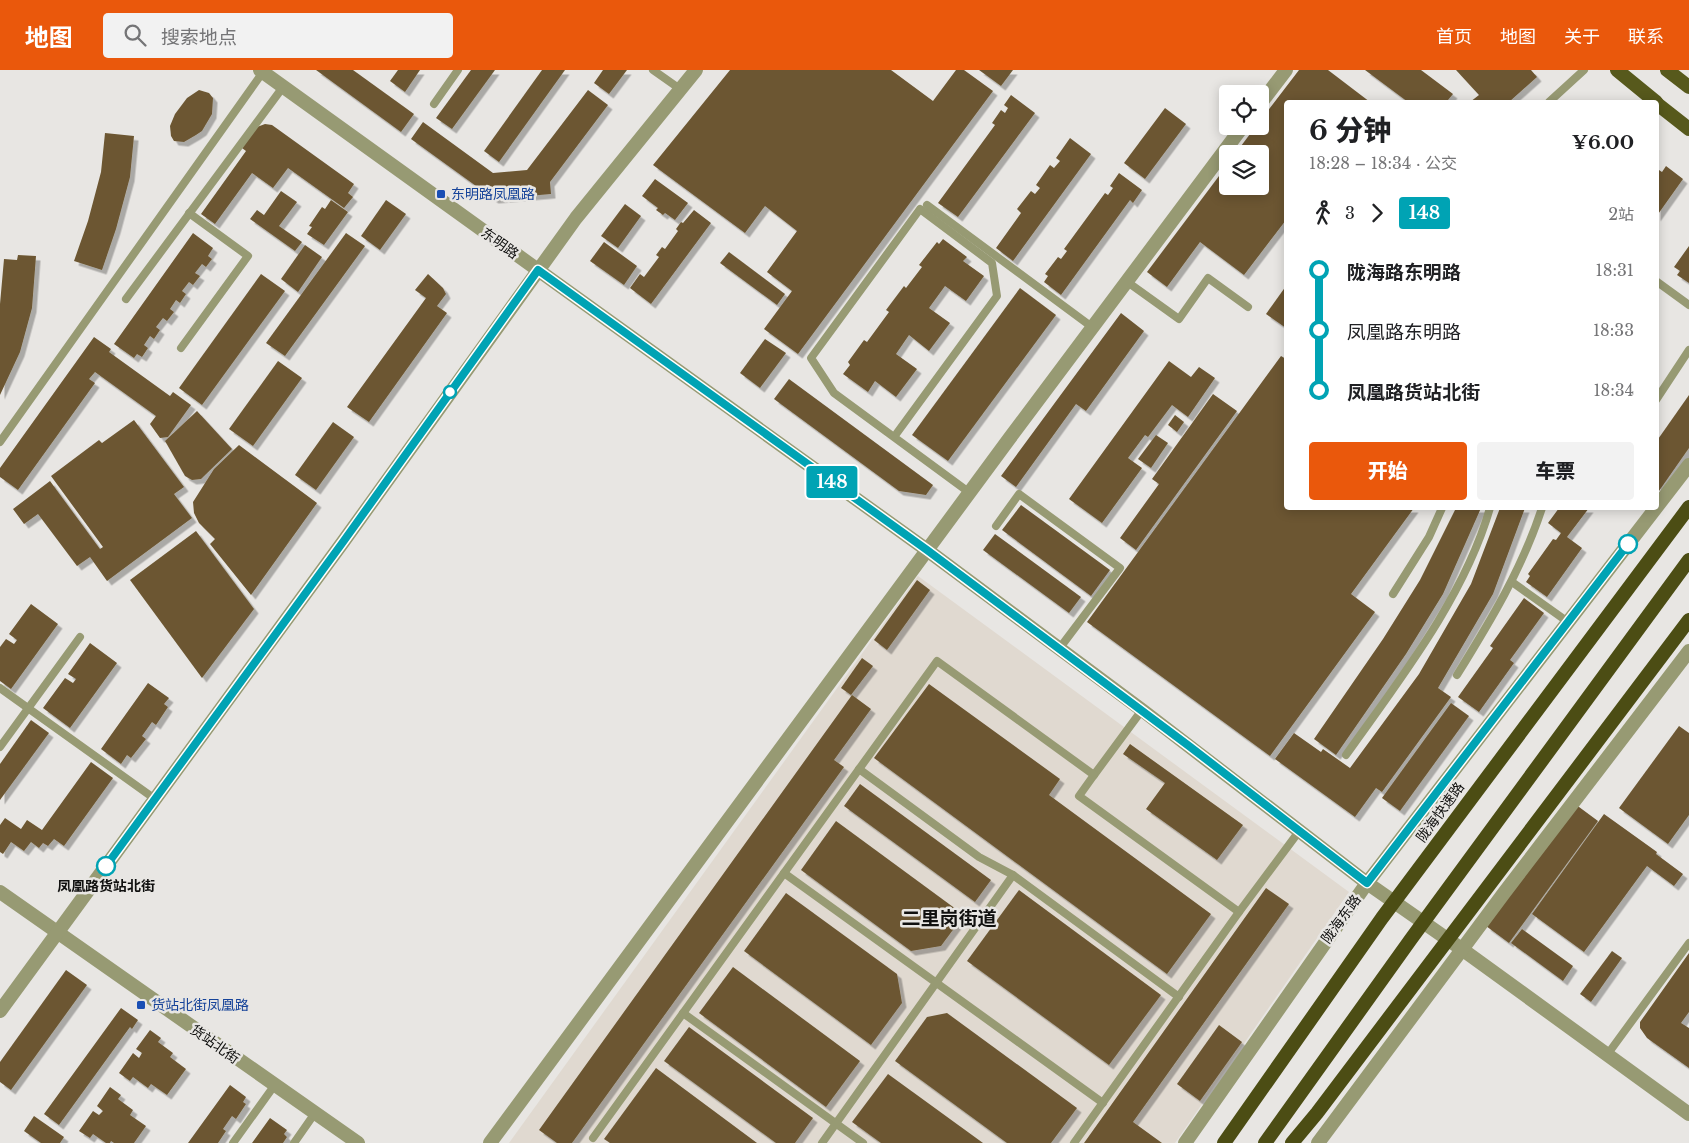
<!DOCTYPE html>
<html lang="zh">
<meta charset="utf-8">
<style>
body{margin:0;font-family:"Libre Baskerville","Noto Sans SC",serif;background:#f2f2f2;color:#202124;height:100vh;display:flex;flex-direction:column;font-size:19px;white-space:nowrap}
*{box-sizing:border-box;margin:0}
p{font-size:16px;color:#757577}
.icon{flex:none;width:28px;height:28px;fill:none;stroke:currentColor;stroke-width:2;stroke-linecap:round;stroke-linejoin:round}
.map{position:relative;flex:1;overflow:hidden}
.panel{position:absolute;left:1284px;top:30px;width:375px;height:410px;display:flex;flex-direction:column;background:#fff;border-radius:5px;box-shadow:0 2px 12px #0003}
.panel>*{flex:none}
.badge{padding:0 10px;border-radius:4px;font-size:18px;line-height:32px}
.controls{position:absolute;left:1219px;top:15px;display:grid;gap:10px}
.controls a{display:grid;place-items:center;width:50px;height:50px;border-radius:5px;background:#fff;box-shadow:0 2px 12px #0003;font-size:25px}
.map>.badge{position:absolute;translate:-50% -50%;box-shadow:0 0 0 2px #fff}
.legs{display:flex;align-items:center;gap:8px;height:55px;padding:0 25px;font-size:16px}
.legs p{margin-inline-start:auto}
.headline{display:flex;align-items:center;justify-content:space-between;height:85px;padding:0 25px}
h1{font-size:28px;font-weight:800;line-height:38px}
.button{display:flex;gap:10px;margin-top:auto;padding:10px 25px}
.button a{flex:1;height:58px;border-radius:5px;background:#ea580c;color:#fff;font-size:20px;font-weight:800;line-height:58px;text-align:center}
.button a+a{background:#f2f2f2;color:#202124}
ul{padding:0 25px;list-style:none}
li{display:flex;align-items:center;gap:18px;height:60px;font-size:19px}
li i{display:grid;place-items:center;width:8px;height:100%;margin:0 6px;background:currentColor}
li i::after{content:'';width:12px;height:12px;margin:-6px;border:4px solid;border-radius:50%;background:#fff}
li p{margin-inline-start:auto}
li:first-child i{background:linear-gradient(#0000 50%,currentColor 0)}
li:last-child i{background:linear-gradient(currentColor 50%,#0000 0)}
header{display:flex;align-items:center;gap:30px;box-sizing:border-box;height:70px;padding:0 25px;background:#ea580c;color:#fff}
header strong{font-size:24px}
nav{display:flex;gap:28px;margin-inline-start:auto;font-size:18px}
.search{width:350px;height:45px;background:#f2f2f2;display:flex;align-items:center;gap:12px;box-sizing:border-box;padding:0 18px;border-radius:5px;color:#757577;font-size:19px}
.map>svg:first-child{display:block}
</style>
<header>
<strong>地图</strong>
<div class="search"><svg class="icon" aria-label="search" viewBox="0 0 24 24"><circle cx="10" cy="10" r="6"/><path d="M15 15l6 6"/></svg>搜索地点</div>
<nav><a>首页</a><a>地图</a><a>关于</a><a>联系</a></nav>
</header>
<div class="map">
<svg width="1689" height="1073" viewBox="0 0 1689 1073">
<defs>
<filter id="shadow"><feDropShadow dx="4.5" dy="4.5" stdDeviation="0" flood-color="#0004"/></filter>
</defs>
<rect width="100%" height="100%" fill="#e8e6e3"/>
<polygon fill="#e0d9d0" points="918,506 1349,822 1175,1073 509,1073"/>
<g fill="#6c5732" filter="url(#shadow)">
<polygon points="316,0 353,0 414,44 401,62"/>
<polygon points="398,0 420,0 405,22 390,11"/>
<polygon points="471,0 495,0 452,59 436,48"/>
<polygon points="542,0 565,0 499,92 484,81"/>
<polygon points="603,0 627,0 609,24 594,13"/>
<polygon points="730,0 891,0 933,31 956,0 964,0 993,21 798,284 764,259 792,221 767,202 797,161 765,136 745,163 653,95"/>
<polygon points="979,0 1013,0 1001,16"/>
<polygon points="1299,0 1328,0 1370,32 1286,32 1286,150 1244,205 1200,172 1167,217 1147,202 1228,94 1228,116 1260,116 1260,84 1235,84 1256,56 1260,56 1260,51"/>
<polygon points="1365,0 1421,0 1453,24 1448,30 1452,32 1408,32"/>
<polygon points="1456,0 1531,0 1537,7 1509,32 1470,32 1479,25"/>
<polygon points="199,20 209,23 213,28 212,44 202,61 196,65 184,72 174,71 171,66 170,56 175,44 187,28"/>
<polygon points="588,20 608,35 550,112 551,124 494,129 411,69 423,52 493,103 527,100"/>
<polygon points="1011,25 1035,43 958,147 938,133 995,55 992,53 1001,40 1005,43 1008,38 1004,35"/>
<polygon points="1165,38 1186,54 1145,109 1124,93"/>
<polygon points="265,54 272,55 354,114 348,123 353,127 344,138 288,98 273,118 252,103 215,154 201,144 246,81 242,78 257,57"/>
<polygon points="105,63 134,66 130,107 116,159 102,200 74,191 88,151 101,102"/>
<polygon points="1070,68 1091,84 1013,191 996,178 1021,143 1017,139 1031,121 1035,124 1040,118 1036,115 1050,95 1054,98 1060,91 1056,88"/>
<polygon points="1666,96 1683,109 1656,147 1656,98 1662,102"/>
<polygon points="1119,103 1142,120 1133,133 1130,130 1061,225 1044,212 1048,206 1045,204 1058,187 1061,189 1067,181 1064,179 1105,123 1108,125 1113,118 1110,116"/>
<polygon points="655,109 688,133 675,150 665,143 663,145 656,140 658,138 642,126"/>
<polygon points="281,121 297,132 279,156 302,172 295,181 250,149 257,140 264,145"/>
<polygon points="331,130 348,142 324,175 307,164 312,157 309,156 322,137 325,139"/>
<polygon points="386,130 406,144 380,180 361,166"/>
<polygon points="625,134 641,146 618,178 601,166"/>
<polygon points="694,140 711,153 651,234 630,218 640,204 644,207 659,187 656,185 662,177 665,179 678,161 676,159 681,152 683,153"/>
<polygon points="193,163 213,178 208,186 212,189 206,197 202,194 195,203 200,206 193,215 189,212 182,221 186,224 180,233 176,230 170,239 174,242 167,251 163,248 156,257 160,260 154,269 150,266 144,275 148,278 142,287 137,284 134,288 114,274"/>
<polygon points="346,163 365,176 285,286 266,273"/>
<polygon points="943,169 967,187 963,191 984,206 966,231 945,216 929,238 950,253 929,281 909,265 896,284 917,299 896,327 875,311 868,322 843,304 850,295 848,292 864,270 867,272 889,242 886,240 904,216 906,218 922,197 919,195 937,172 939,174"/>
<polygon points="604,172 637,196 624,215 590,191"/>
<polygon points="305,175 322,187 298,222 281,209"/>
<polygon points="1689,176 1689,213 1677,205 1680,201 1674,197"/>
<polygon points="729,182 785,224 777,235 720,193"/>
<polygon points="18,185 36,186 32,238 20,282 0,325 0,234 4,189 17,190"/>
<polygon points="261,204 285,221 202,335 179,318"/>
<polygon points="428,204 443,218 446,224 437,236 447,243 369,352 347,337 426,228 415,220"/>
<polygon points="1286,216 1286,258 1266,244"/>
<polygon points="1020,218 1056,245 948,391 912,365"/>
<polygon points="1121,243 1144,261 1086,341 1076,334 1016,417 1001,406"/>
<polygon points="94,267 111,279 109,282 170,326 173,322 191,335 168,367 160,368 150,354 156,346 95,302 89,309 95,313 18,420 0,407 0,398"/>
<polygon points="765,269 786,283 760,318 740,303"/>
<polygon points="1281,286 1286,289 1286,438 1414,438 1351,524 1375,542 1270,686 1087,552"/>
<polygon points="278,291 302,308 253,376 229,359"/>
<polygon points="1169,291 1191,307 1199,297 1215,308 1188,347 1172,335 1148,367 1145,365 1128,388 1142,398 1102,453 1069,429"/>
<polygon points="789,309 933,415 926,425 899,421 774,329"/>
<polygon points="1213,324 1237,341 1136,480 1120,468 1159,414 1152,409"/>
<polygon points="1689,325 1689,378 1659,421 1656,419 1656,372"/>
<polygon points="197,341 232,379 201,409 192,410 185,406 165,371"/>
<polygon points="1175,345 1184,352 1177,362 1168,355"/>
<polygon points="134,350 184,417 174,424 192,448 107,511 90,487 77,496 38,444 24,454 13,439 50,411 100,479 103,477 51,406 99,370 102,373"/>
<polygon points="333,352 354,367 316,420 295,405"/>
<polygon points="1156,365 1168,373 1151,398 1138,389"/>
<polygon points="239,375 317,433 251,525 210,474 215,469 199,453 194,443 193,432 214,399"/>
<polygon points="1021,435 1110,500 1091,526 1002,460"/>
<polygon points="1456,438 1481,438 1443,524 1406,584 1336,685 1314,669 1383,569 1420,510"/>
<polygon points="1500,438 1525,438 1493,524 1438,618 1451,627 1382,722 1376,718 1355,747 1275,689 1294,663 1321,682 1323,679 1350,698 1419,604 1471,514"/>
<polygon points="1559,438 1589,438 1567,467 1582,478 1547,527 1526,512 1530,506 1528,504 1553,469 1556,470 1561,463 1548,453"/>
<polygon points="196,461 254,539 202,608 130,510"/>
<polygon points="995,464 1081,527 1069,543 983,480"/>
<polygon points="917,510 930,520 887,580 874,570"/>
<polygon points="1524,528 1544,543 1510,590 1514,593 1479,642 1458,627 1493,578 1490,576"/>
<polygon points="31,534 58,554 11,619 0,611 0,577 6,569 14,574 17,570 9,564"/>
<polygon points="90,573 117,593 70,658 43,638 65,608 73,613 76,609 68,604"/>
<polygon points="862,588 873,596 851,625 841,618"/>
<polygon points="148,613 169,628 164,634 168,637 156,655 152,652 142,666 146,669 131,688 127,685 121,694 101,679"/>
<polygon points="929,614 1060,709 1049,725 1211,844 1167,904 874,688"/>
<polygon points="852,625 871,639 834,690 844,697 572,1073 557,1073 539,1060"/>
<polygon points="1451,633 1469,646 1400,741 1382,728"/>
<polygon points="31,650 49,663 0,730 0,694"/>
<polygon points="1679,656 1689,663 1689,745 1668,774 1619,738"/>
<polygon points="1130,674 1243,755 1217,790 1146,739 1165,713 1123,684"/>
<polygon points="91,692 113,708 64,776 54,769 48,776 43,773 39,778 31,772 24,781 11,772 3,784 0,782 0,755 5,748 21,759 27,750 42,760"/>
<polygon points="860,714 991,810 975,832 844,736"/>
<polygon points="1575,734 1598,751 1509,873 1486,856"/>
<polygon points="1604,744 1657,782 1656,784 1683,804 1674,816 1647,796 1584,882 1532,844"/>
<polygon points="836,751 964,845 941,876 911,881 801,800"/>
<polygon points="1266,818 1289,834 1133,1052 1162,1073 1084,1073"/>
<polygon points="1019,820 1161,925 1109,995 967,891"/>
<polygon points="786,823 897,904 902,933 871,975 744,881"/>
<polygon points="1522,859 1573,896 1563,911 1511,873"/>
<polygon points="1612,881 1622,888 1591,932 1580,924"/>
<polygon points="1689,883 1689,942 1681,953 1689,958 1689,998 1647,968 1640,958 1640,952 1645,945"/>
<polygon points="733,897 860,991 826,1037 699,943"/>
<polygon points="66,900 87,915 11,1020 0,1012 0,992"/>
<polygon points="121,938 138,950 132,959 130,957 59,1055 44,1044"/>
<polygon points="947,943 1077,1038 1051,1073 1007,1073 895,991 927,947"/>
<polygon points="1219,955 1242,972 1200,1031 1177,1014"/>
<polygon points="689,957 813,1048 795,1073 776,1073 664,991"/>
<polygon points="150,960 161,968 158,972 173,983 170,987 186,999 167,1025 151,1014 148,1018 133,1007 130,1011 119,1003 133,983 139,988 142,983 136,979"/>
<polygon points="656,998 757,1073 610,1073 604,1069"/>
<polygon points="888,1004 983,1073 881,1073 852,1052"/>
<polygon points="230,1015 246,1027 243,1032 246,1034 236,1049 232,1046 223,1059 226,1061 218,1073 188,1073"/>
<polygon points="110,1017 121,1025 118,1029 133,1040 130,1045 146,1056 134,1073 114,1073 111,1071 110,1073 106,1073 93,1064 90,1068 79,1061 93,1041 99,1045 103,1041 97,1036"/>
<polygon points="34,1046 64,1067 60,1073 41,1073 24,1061"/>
<polygon points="270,1048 287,1060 284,1064 287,1067 283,1073 252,1073"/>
</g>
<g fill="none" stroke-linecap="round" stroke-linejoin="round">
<g stroke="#979a73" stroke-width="8">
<polyline points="653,0 680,19"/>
<polyline points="1549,32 1584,0"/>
<polyline points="434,34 458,0"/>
<polyline points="927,135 1092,257"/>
<polyline points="1126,211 1179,249 1208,208 1248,237"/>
<polyline points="1656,211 1689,235"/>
<polyline points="126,229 283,17"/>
<polyline points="181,278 248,186 189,143"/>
<polyline points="1656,330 1689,280"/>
<polyline points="894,367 997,226 992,193 920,139 811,288 834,323 970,423"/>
<polyline points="0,372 263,2"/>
<polyline points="996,456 1019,424 1120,498 1059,579"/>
<polyline points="1512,512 1568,552"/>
<polyline points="1393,524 1429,467 1442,438"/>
<path d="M1457,605C1491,550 1522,499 1542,438"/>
<polyline points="0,618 155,729"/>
<polyline points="0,677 80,567"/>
<path d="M1346,685C1400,609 1464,528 1490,438"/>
<polyline points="859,699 979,787 1013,805 1179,927"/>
<polyline points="1094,705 1142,640"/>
<polyline points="784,803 1103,1033"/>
<polyline points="683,943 863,1073"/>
<polyline points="1607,985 1689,873"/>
<polyline points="593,1068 937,591 1094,705 1079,726 1239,842"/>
<polyline points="233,1073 274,1016"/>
<polyline points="294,1073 315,1043"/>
<polyline points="822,1073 1013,805"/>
<polyline points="1074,1073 1239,842 1300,760"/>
</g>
<g stroke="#979a73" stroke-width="14">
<polyline points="1260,34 1286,0"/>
<polyline points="1367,813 1463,880 1689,1044"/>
<polyline points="0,822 358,1073"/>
<polyline points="0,941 343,472 576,148 696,0"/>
<polyline points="490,1073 1009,369 1243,56"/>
</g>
<g stroke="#979a73" stroke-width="14">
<polyline points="260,0 927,480 1142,640 1367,813"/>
<polyline points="1185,1073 1367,813 1689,395"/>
<polyline points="1318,1073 1504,823 1689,581"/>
</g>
<g stroke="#57591c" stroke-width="14">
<polyline points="1617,0 1656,32"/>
<polyline points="1667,0 1689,17"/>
<polyline points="1656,33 1689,59"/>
</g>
<g stroke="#4c4d14" stroke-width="14">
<polyline points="1224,1073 1382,848 1689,437"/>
<polyline points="1265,1073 1411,869 1689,490"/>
<polyline points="1292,1073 1317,1043 1689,550"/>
</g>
</g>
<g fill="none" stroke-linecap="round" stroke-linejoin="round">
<defs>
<polyline id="line-1" points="106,796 343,472 538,200 927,480 1189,676 1367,813 1628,474"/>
</defs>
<use href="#line-1" stroke="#fff" stroke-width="11"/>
<use href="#line-1" stroke="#00a3b4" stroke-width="8"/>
</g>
<g fill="#1a4fb4" stroke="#e8e6e3" stroke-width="2">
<rect x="436" y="119" width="10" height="10" rx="2.5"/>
<rect x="136" y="930" width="10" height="10" rx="2.5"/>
</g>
<g fill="#fff" stroke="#00a3b4" stroke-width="2.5">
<circle cx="450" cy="322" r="6"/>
<circle cx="1628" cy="474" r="9"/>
<circle cx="106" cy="796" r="9"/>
</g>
<g text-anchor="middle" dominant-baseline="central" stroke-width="5" stroke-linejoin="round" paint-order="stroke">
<g font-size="14" fill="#164399" stroke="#e8e6e3" text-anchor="start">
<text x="451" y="124">东明路凤凰路</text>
<text x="151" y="935">货站北街凤凰路</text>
</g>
<g font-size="14" fill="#10100f" stroke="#e8e6e3">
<text transform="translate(500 173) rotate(36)">东明路</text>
<text transform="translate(1440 742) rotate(-54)">陇海快速路</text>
<text transform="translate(1341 849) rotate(-54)">陇海东路</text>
<text transform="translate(215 974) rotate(35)">货站北街</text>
</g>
<g font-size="14" font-weight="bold" fill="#10100f" stroke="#e8e6e3">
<text x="106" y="816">凤凰路货站北街</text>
</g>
<g font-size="19" font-weight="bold" fill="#10100f" stroke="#e8e6e3">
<text x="949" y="848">二里岗街道</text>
</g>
</g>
</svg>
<div class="controls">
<a><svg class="icon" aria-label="locate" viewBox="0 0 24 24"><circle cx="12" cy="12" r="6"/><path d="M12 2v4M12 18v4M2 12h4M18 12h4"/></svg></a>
<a><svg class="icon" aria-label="layers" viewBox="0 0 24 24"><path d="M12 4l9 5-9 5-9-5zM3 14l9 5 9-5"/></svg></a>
</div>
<b class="badge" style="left:832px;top:412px;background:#00a3b4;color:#fff">148</b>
<section class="panel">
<div class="headline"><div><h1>6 分钟</h1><p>18:28 – 18:34 · 公交</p></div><b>¥6.00</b></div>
<div class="legs"><svg class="icon" aria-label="walk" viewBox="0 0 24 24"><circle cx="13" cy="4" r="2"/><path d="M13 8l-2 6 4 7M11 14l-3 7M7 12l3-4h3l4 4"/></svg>3<svg class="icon" aria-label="forward" viewBox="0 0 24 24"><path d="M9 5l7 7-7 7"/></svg><b class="badge" style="background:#00a3b4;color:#fff">148</b><p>2站</p></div>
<ul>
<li><i style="color:#00a3b4"></i><b>陇海路东明路</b><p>18:31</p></li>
<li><i style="color:#00a3b4"></i><span>凤凰路东明路</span><p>18:33</p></li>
<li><i style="color:#00a3b4"></i><b>凤凰路货站北街</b><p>18:34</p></li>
</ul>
<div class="button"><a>开始</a><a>车票</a></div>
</section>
</div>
